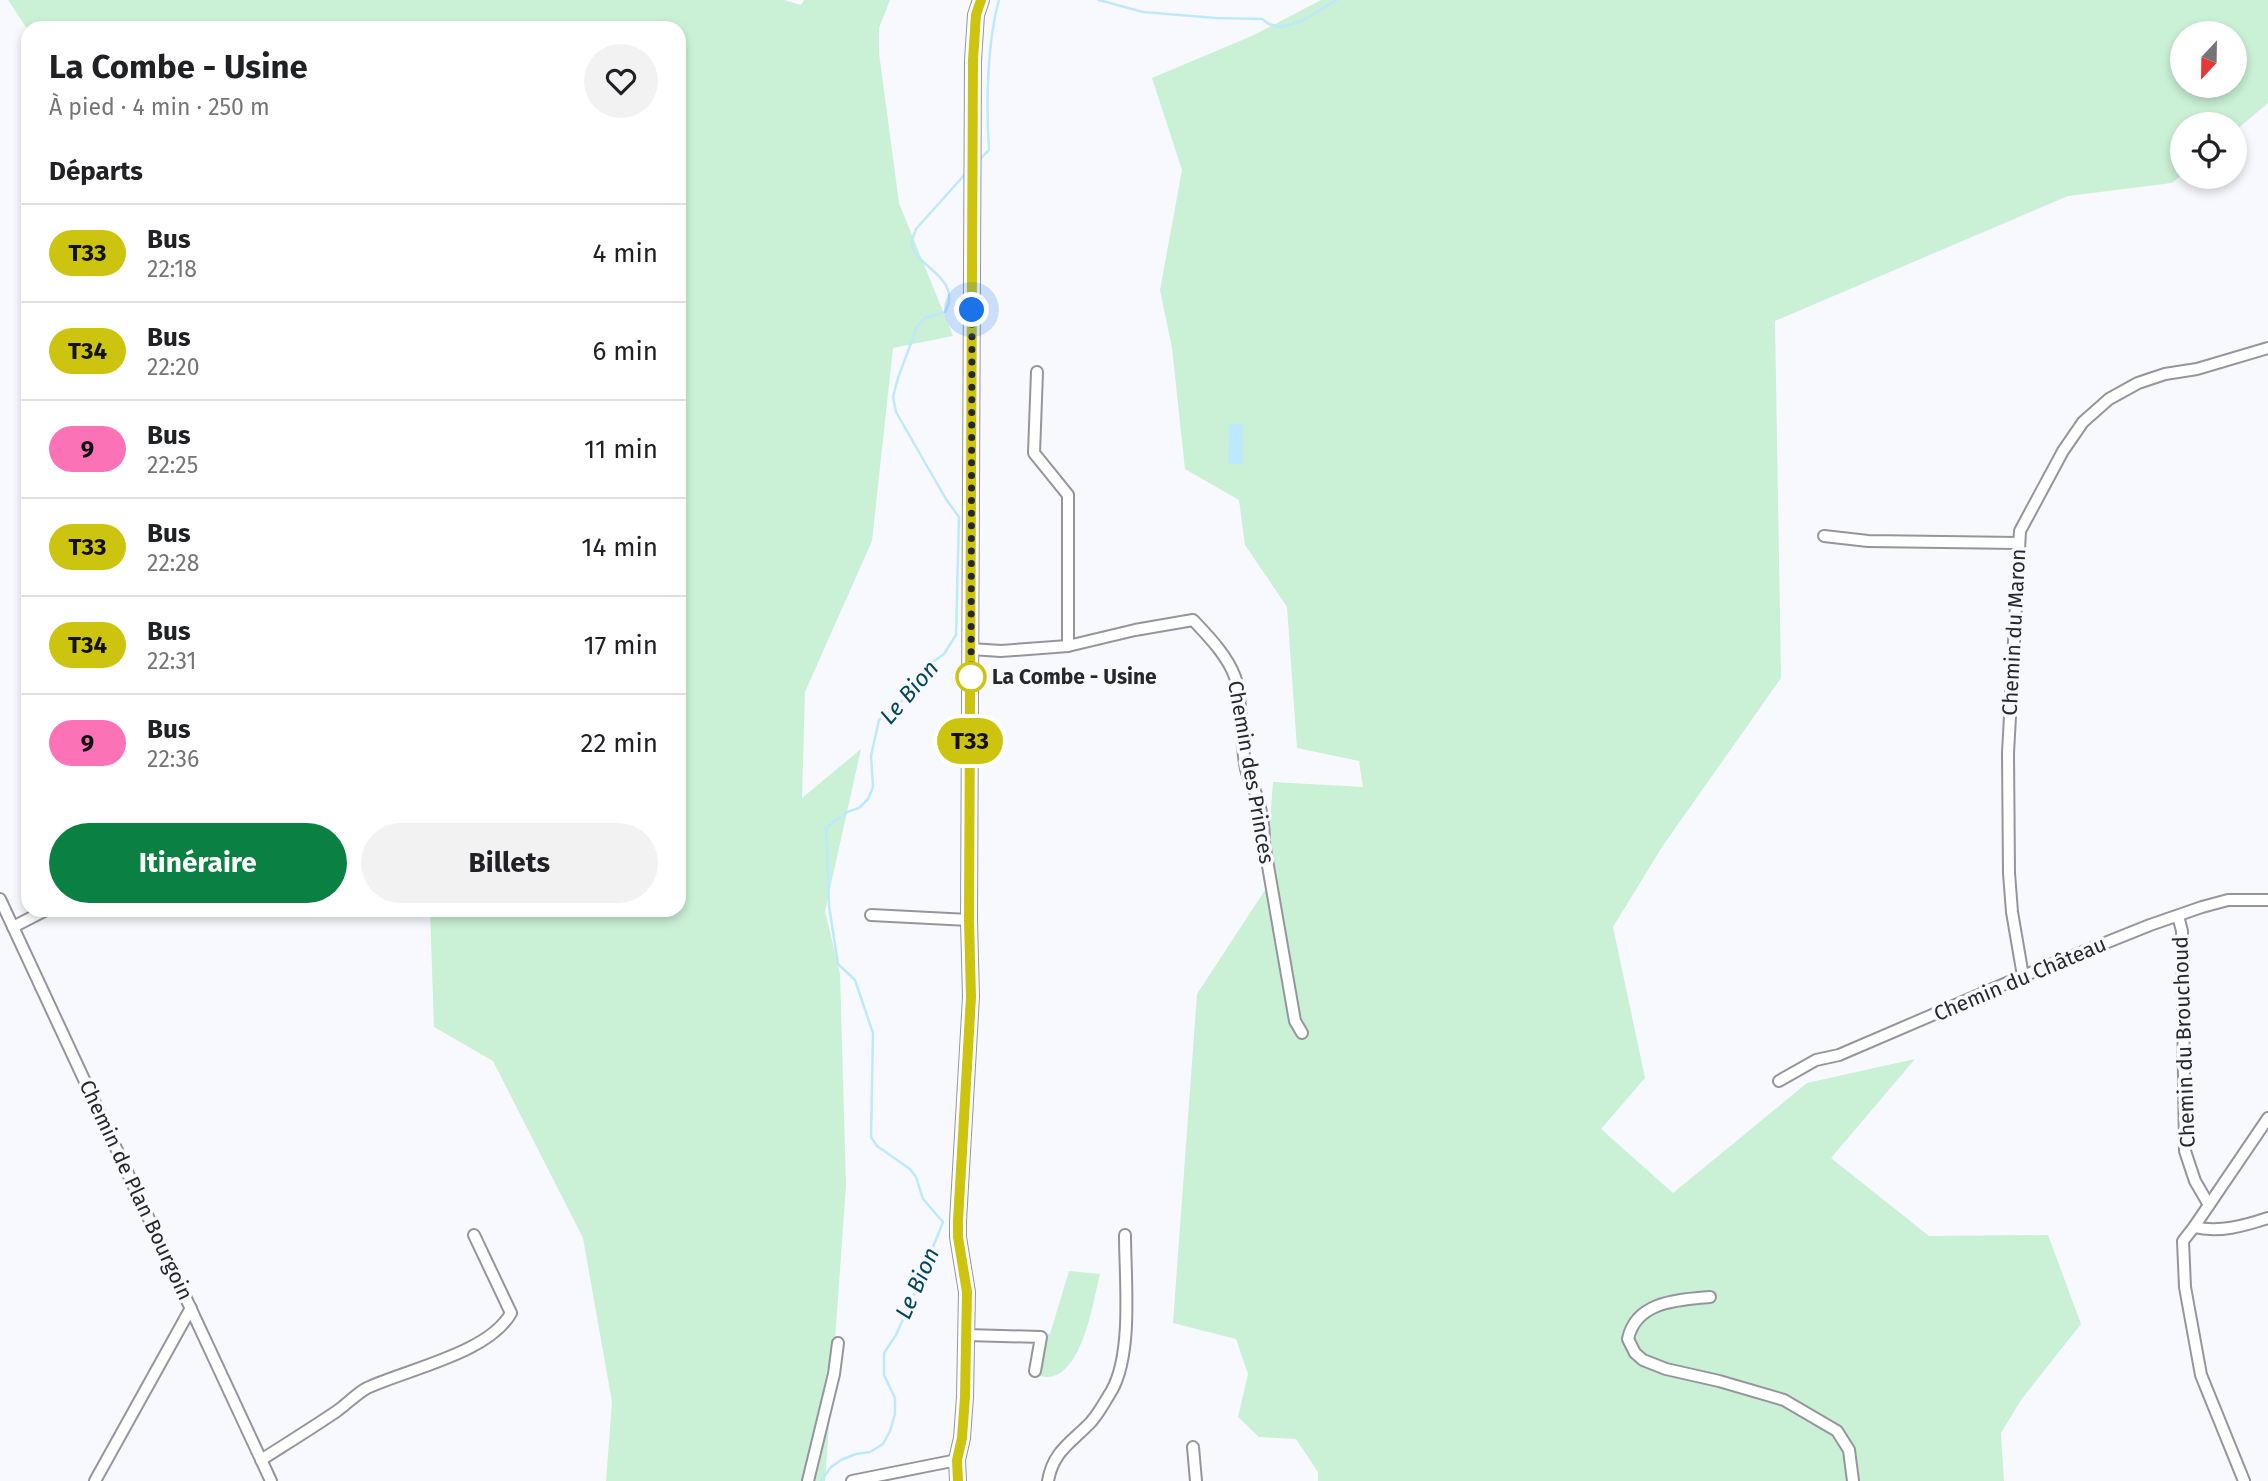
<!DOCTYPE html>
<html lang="fr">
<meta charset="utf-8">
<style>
body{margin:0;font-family:"Fira Sans",sans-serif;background:#f2f2f2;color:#202124;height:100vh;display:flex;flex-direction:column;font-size:26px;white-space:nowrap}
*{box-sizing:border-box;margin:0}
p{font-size:23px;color:#757577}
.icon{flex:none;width:38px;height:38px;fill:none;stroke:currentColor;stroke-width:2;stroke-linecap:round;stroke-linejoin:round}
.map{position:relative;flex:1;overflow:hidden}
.panel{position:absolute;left:21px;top:21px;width:665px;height:896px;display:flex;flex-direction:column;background:#fff;border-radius:21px;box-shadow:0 4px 10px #0003}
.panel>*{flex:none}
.badge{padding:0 14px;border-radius:23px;font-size:24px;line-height:46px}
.needle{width:46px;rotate:202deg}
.buttons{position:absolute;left:2170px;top:21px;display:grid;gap:14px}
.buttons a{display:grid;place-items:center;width:77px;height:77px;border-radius:50%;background:#fff;box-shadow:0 4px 10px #0003;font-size:35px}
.you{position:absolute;width:35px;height:35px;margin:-18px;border:5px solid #fff;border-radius:50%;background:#1a73e8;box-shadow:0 0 0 10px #1a73e833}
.map>.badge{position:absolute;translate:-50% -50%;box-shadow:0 0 0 4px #fff}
h2{padding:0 28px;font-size:26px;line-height:63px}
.round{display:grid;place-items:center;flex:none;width:74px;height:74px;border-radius:37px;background:#f2f2f2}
.headline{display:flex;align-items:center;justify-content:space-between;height:119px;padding:0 28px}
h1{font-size:33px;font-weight:700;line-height:52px}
.button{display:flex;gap:14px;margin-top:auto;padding:14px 28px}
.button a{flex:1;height:80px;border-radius:42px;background:#0b8043;color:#fff;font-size:28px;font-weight:700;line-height:80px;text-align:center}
.button a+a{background:#f2f2f2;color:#202124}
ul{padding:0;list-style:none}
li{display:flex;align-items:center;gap:21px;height:98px;padding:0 28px;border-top:2px solid #e0e0e0}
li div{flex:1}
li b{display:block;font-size:26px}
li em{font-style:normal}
li .badge{min-width:77px;font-weight:700;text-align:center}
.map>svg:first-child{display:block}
</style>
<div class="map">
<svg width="2268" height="1481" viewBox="0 0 2268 1481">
<rect width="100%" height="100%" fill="#f8f9fe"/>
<g fill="#caf0d5" fill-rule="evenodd">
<polygon points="8,0 784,0 801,5 804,0 890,0 879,28 879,53 899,203 953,336 893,348 872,541 805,692 802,798 861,749 825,911 840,974 846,1185 825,1481 606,1481 612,1402 583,1238 493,1061 434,1027 430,910 679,910 679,28 28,30"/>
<path d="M1321,0H2268V103L2235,131V124H2182V175L2172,183L2068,196L1775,321L1781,678L1662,847L1613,927L1645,1078L1601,1129L1673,1193L1807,1083L1915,1059L1831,1158L1929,1236L2048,1235L2081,1324L2021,1400L2001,1433L2004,1481H1318V1472L1296,1439L1259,1437L1238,1417L1248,1374L1236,1339L1173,1323L1197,994L1265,890L1273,782L1363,787L1359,761L1297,748L1287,607L1245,545L1239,500L1185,469L1172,348L1160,290L1182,170L1152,78L1254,35ZM2182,33H2235V86H2182Z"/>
<path d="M1069,1271L1100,1274C1093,1301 1081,1391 1037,1375L1044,1334H1050Z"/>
</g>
<polygon fill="#bee9fc" points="1229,424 1243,424 1243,464 1228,464"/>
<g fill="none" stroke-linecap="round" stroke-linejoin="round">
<g stroke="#bee9fc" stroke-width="2.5">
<polyline points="1099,0 1143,12 1216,18 1262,19 1269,24 1282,27 1302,21 1337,0"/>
<path d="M979,160L989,150C986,106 987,43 999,0"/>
<path d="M821,1481L831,1467L841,1460L856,1454L870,1452L883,1444L890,1431L895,1414V1398L884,1375V1353L896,1335L914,1294L943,1222L923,1199L916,1177L910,1169L877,1146L871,1137L873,1033L855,980L838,964L829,906L826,828L847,812L859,808L868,799L873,787L871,756L879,720L900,704L923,669L944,654L956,635L959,517L946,499L896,412L893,397L898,378L917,327L925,318L945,312C965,276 909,266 912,240C913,236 915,233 916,229L967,172"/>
</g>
<defs>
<g id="minor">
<polyline points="1037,372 1034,453 1068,495 1068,646"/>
<polyline points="1824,536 1868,541 2018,543"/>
<path d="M971,649L1001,651L1068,646L1135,630L1193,620C1208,636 1227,655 1235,677C1243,701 1240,741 1246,769C1248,778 1253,786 1256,794C1262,810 1264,827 1264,843L1295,1021L1302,1033"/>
<polyline points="0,899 271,1481"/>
<polyline points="871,915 969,920"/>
<polyline points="2178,916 2182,931 2185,1151 2195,1181 2209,1205"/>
<polyline points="13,927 46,910"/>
<polyline points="2023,976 2012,912 2009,873 2008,753 2020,531 2063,451 2083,422 2109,399 2138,383 2165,374 2197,369 2268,348"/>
<polyline points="1779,1081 1816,1060 1839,1055 2023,976 2150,925 2202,907 2228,900 2268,900"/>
<path d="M2194,1227C2219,1233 2244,1226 2268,1218"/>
<path d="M1710,1297C1678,1300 1636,1301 1628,1339L1635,1353L1643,1360L1666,1369L1719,1381L1784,1400L1837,1431L1849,1450L1853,1481"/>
<polyline points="967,1335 1041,1337 1035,1371"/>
<polyline points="1193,1447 1196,1481"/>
<path d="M261,1460C286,1444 312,1428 337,1411C347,1404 356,1394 367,1388C408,1369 489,1353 511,1313L474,1235"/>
<polyline points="95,1481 191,1308"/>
<polyline points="808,1481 834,1374 838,1343"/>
<polyline points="852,1481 957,1460"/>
<path d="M1048,1481C1053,1451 1072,1442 1091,1422C1099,1413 1106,1400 1112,1390C1133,1352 1125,1278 1125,1235"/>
<polyline points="2244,1481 2201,1375 2185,1287 2183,1241 2194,1227 2268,1118"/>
</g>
<polyline id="major" points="958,1481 957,1460 962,1438 965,1397 967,1292 958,1237 958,1221 971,997 969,920 973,60 976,15 981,0"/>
</defs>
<use href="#minor" stroke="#95969d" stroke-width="14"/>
<use href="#major" stroke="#95969d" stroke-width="18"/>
<use href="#minor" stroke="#fff" stroke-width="10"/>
<use href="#major" stroke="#fff" stroke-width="14"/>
</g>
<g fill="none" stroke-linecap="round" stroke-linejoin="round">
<defs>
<polyline id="line" points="958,1481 957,1460 962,1438 965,1397 967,1292 958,1237 958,1221 971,997 969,920 973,60 976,15 981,0"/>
</defs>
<use href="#line" stroke="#fff" stroke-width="16"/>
<use href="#line" stroke="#ccc40f" stroke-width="10"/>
<polyline stroke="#26272a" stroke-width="7" stroke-dasharray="0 12.6" points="971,677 972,310"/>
</g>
<circle fill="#fff" stroke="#ccc40f" stroke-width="3.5" cx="971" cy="677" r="14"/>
<g text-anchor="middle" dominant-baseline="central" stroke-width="7" stroke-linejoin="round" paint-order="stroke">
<g font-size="21" fill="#26272a" stroke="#f8f9fe">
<text transform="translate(2014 632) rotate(-87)">Chemin du Maron</text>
<text transform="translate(1251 772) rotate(80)">Chemin des Princes</text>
<text transform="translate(2020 979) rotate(-23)">Chemin du Château</text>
<text transform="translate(2184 1042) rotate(-92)">Chemin du Brouchoud</text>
<text transform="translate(136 1190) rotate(65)">Chemin de Plan Bourgoin</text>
</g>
<g font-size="21" font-weight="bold" fill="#26272a" stroke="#f8f9fe" text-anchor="start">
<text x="992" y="677">La Combe - Usine</text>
</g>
<g font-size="23" font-style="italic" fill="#03455b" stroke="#f8f9fe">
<text transform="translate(909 692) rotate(-49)">Le Bion</text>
<text transform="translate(917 1283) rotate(-66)">Le Bion</text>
</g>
</g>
</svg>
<div class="buttons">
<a><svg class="needle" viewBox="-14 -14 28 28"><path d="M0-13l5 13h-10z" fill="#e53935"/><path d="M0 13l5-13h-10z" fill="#757577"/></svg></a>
<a><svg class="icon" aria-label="locate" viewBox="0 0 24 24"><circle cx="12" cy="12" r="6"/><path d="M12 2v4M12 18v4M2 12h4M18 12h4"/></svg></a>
</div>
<div class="you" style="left:972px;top:310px"></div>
<b class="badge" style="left:970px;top:741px;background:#ccc40f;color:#111">T33</b>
<section class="panel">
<div class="headline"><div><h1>La Combe - Usine</h1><p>À pied · 4 min · 250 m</p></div><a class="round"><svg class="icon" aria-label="heart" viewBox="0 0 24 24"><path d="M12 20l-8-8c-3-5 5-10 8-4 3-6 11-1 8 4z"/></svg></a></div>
<h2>Départs</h2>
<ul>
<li><span class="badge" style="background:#ccc40f;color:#111">T33</span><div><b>Bus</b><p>22:18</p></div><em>4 min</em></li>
<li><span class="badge" style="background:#ccc40f;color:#111">T34</span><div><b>Bus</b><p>22:20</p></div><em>6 min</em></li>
<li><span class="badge" style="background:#fc72b6;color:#111">9</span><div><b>Bus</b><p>22:25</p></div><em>11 min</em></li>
<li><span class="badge" style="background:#ccc40f;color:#111">T33</span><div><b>Bus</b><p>22:28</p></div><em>14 min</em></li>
<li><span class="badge" style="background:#ccc40f;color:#111">T34</span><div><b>Bus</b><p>22:31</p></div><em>17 min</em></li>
<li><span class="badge" style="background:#fc72b6;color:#111">9</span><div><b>Bus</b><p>22:36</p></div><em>22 min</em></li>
</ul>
<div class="button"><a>Itinéraire</a><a>Billets</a></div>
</section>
</div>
